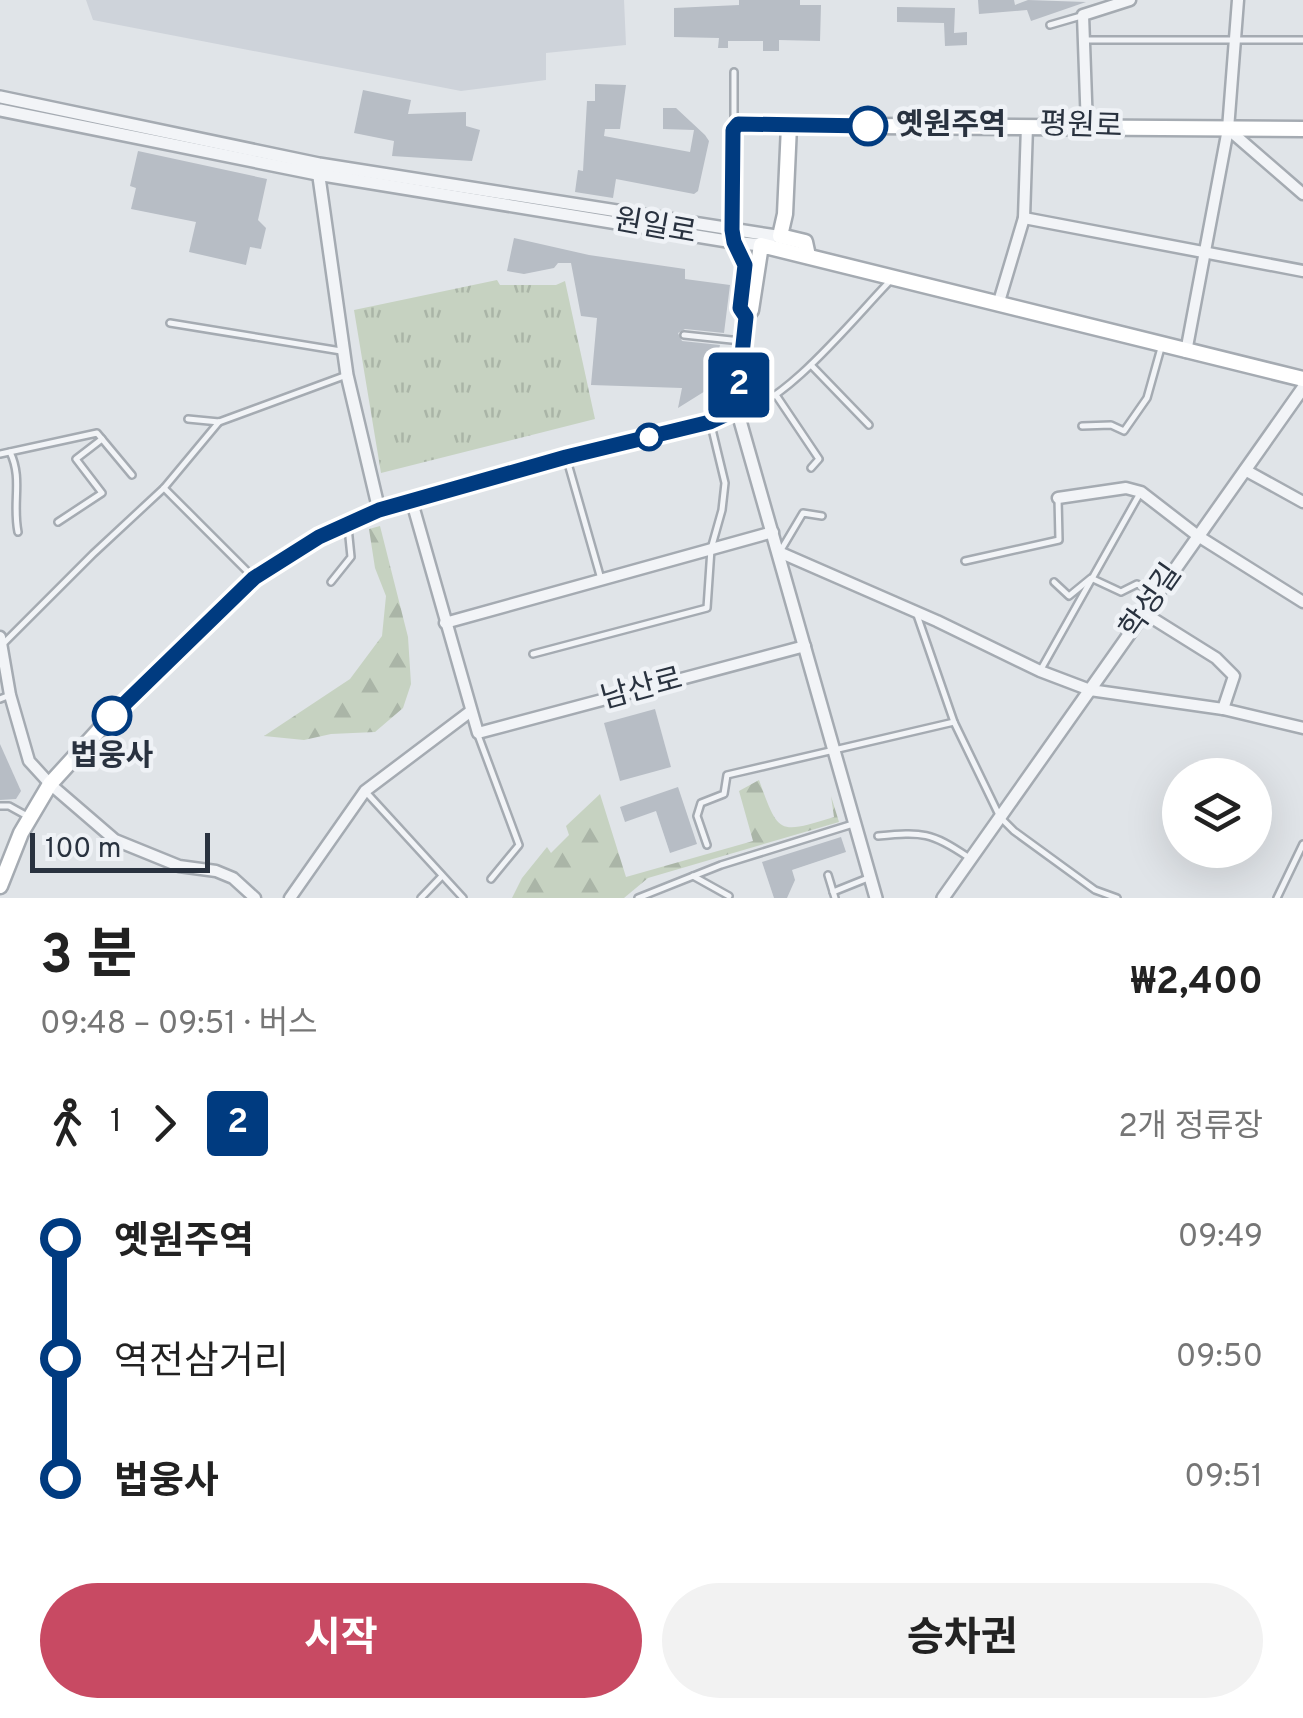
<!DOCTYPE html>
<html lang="ko">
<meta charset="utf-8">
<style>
body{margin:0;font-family:Overpass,"Noto Sans KR",sans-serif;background:#f2f2f2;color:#222;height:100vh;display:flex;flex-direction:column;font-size:38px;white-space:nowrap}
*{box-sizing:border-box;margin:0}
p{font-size:32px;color:#767676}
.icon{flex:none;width:55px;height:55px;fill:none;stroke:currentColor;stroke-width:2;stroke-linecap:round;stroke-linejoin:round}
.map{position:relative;height:898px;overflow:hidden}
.side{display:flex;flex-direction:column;background:#fff;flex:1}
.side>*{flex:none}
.badge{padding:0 20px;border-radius:8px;font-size:35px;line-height:65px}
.fabs{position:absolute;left:1162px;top:758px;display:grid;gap:20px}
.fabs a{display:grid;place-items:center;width:110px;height:110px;border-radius:50%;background:#fff;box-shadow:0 10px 40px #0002;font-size:50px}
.scale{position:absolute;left:30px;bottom:25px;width:180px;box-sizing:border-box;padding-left:10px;border:5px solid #29323f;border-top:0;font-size:28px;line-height:35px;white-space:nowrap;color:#29323f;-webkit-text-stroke:8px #eff2f6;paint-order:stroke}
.map>.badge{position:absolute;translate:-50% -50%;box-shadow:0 0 0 5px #fff}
.legs{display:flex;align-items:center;gap:15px;height:110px;padding:0 40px;font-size:32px}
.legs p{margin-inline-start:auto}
.headline{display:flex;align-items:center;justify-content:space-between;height:170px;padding:0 40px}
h1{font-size:55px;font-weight:700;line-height:75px}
.primary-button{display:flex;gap:20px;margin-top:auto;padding:20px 40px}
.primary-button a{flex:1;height:115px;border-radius:60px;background:#c84a63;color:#fff;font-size:40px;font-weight:700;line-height:115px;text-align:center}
.primary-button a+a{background:#f2f2f2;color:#222}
ul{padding:0 40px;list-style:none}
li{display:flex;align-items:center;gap:35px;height:120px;font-size:38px}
li i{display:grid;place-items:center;width:15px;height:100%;margin:0 12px;background:currentColor}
li i::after{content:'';width:25px;height:25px;margin:-12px;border:8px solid;border-radius:50%;background:#fff}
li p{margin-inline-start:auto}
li:first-child i{background:linear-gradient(#0000 50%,currentColor 0)}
li:last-child i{background:linear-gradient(currentColor 50%,#0000 0)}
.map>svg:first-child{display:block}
</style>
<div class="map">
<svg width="1303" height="898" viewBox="0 0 1303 898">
<defs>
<pattern id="grass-tufts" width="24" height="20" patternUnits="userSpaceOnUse" patternTransform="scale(2.5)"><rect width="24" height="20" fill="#c6d2c1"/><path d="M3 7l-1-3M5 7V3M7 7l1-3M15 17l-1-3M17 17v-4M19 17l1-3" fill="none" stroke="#aab5a7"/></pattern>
<pattern id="forest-firs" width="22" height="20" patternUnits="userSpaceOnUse" patternTransform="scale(2.5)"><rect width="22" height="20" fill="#c6d2c1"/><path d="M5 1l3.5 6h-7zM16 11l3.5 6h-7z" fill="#aab5a7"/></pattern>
</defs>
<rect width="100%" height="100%" fill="#e0e4e8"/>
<polygon fill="#ced3da" points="86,0 624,0 626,45 546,53 546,80 461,91 93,20"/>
<polygon fill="url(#grass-tufts)" points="497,280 500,285 556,285 565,281 595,419 381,473 354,310"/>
<g fill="url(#forest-firs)">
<polygon points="380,526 408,637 411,684 403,708 375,732 331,734 304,740 264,736 350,679 382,636 386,596 375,568 369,529"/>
<path d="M759,780C779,835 778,834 834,817L831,796L839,822L648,878L624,898H512L522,878L547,847L551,853L569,835L566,826L600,794L626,877L753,841L739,791Z"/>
</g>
<g fill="#b7bdc5">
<polygon points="739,0 800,0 800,5 821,5 820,41 779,40 779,51 763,51 763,41 728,41 728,48 718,48 719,38 674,37 674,8 739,5"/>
<polygon points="978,0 1014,0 1015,5 1028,0 1086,2 1031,21 1027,10 979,14"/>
<polygon points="897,7 955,8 954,33 967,32 967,45 945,46 944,23 897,22"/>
<polygon points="595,84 626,85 620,129 605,129 604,136 690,152 694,130 663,129 663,108 676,108 705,135 709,141 698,191 694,194 616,179 613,198 575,192 578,170 583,171 587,101 595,101"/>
<polygon points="363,90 411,100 408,114 466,112 466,126 480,130 472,161 392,156 394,141 354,133"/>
<polygon points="138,151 267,179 258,220 266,228 261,249 250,247 246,265 189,252 196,222 131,209 136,188 130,186"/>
<polygon points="514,238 589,255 685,269 685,279 730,285 724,333 685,329 678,333 682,341 720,345 710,388 678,408 682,388 591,385 597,318 581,316 571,263 558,263 554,268 524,274 507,271"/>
<polygon points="655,709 671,767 620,781 604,723"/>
<polygon points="0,744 21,791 16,799 0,800"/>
<polygon points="678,787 697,844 670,853 656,811 625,822 620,807"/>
<polygon points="841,837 846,852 792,870 795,880 787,898 774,898 762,862"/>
</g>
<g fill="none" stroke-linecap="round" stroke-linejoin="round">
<defs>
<g id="service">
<polyline points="1050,25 1081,16"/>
<polyline points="1086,40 1303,40"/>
<polyline points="734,72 734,124"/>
<polyline points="170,323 341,351"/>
<polyline points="684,335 741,341"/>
<polyline points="811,365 869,425"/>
<polyline points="776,395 819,459 811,468"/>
<path d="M740,410C781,410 860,311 891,280"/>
<polyline points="188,419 219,422 344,376"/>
<polyline points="1082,426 1111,425 1124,431 1147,398 1161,348"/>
<path d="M10,452C23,479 12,502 18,532"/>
<polyline points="0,454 97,433 132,475"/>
<polyline points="567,460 601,579"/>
<polyline points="164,488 254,578"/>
<polyline points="58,522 102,493 76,459 102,439"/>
<polyline points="781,550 803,513 822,516"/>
<polyline points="965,561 1059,540 1058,498"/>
<polyline points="331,582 351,557 348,527"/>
<polyline points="1054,582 1069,596 1091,578 1121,592 1137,584 1155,592"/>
<polyline points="917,615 954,722 1000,817 1014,831 1095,890 1117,898"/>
<polyline points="3,644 93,554 164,488 219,422"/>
<polyline points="533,654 707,608 711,549 722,510 725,483 711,425"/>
<polyline points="1040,671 1139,495"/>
<polyline points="0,699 10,695"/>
<polyline points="478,735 519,845 491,879"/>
<polyline points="365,791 463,898"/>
<polyline points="0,806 9,806 29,817"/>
<path d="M878,836C923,832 931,832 968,857"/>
<polyline points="707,845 697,816 701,803 724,794 727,775 954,722"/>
<polyline points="828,875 835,898"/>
<polyline points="693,876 729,896"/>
<polyline points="833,892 868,878"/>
<polyline points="421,898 442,876"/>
<polyline points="638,898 721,865 853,824"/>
<polyline points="1277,898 1303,844"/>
</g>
<g id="minor">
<polyline points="1087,128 1083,15 1130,0"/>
<polyline points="1228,129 1303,194"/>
<polyline points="1024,218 1303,271"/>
<polyline points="998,305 1024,218 1027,126"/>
<polyline points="1186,352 1228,129 1238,0"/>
<polyline points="1245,470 1303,502"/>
<polyline points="1058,498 1126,488 1141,492 1198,536 1303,602"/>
<polyline points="412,502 478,733 805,646"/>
<polyline points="779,552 937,621 1040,671 1090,690 1223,709 1303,728"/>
<polyline points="1144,613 1216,658 1234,676 1223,709"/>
<polyline points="445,623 773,532"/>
<polyline points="0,637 10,695 29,761 50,784 115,840 179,866 216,871 233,878 255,898"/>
<polyline points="290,898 365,791 471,711"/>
</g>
<g id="tertiary">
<polyline points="0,97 319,164 776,236"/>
<polyline points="0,110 317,174 733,242 761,245 767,242"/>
<polyline points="318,170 347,375 379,510"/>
<polyline points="737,410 876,898"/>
<polyline points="943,898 1303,388"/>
</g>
<g id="secondary">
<polyline points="789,126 785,214 780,236 805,242 808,256"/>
<polyline points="746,317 740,308 745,265 733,242 732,230 733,130 738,125 1303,129"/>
<polyline points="0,886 21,833 50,784 112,716 254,578 287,556 319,537 379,510 566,457 710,422 737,410 746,317 751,310 761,245 1303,379"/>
</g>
</defs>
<use href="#service" stroke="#a5abb2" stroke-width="10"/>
<use href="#minor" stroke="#a5abb2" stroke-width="15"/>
<use href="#tertiary" stroke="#a5abb2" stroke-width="16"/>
<use href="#secondary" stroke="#a5abb2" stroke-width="19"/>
<use href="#service" stroke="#f2f4f7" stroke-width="5"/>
<use href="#minor" stroke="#f2f4f7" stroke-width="10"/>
<use href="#tertiary" stroke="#f2f4f7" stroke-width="11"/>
<use href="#secondary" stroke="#fff" stroke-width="14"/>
</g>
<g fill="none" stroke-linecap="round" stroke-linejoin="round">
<defs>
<polyline id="line-1" points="112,716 254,578 319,537 379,510 566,457 710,422 736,410 746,317 740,308 745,265 734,242 732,230 733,130 738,124 868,126"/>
</defs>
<use href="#line-1" stroke="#fff" stroke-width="22"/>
<use href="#line-1" stroke="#003b80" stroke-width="15"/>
</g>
<g fill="#fff" stroke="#003b80" stroke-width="5">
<circle cx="868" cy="126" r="18"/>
<circle cx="649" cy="437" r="12"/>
<circle cx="112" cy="716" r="18"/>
</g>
<g text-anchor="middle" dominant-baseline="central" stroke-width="9" stroke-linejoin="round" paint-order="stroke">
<g font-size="30" font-weight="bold" fill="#29323f" stroke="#eff2f6" text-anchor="start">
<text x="896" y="126">옛원주역</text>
<text x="112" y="757" text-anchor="middle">법웅사</text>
</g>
<g font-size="30" fill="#29323f" stroke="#eff2f6">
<text transform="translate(1081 127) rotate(2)">평원로</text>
<text transform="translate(655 228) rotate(10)">원일로</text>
<text transform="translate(1152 602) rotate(-55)">학성길</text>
<text transform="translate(642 690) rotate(-15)">남산로</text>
</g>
</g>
</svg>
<div class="fabs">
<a><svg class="icon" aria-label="layers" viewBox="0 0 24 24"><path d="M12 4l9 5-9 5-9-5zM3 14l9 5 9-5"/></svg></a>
</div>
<div class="scale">100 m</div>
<b class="badge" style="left:739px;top:385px;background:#003b80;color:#fff">2</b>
</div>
<section class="side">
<div class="headline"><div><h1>3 분</h1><p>09:48 – 09:51 · 버스</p></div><b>₩2,400</b></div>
<div class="legs"><svg class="icon" aria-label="walk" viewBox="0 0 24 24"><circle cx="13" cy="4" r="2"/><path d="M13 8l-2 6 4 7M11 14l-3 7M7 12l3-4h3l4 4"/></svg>1<svg class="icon" aria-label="forward" viewBox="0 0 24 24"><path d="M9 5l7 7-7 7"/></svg><b class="badge" style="background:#003b80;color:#fff">2</b><p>2개 정류장</p></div>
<ul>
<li><i style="color:#003b80"></i><b>옛원주역</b><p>09:49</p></li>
<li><i style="color:#003b80"></i><span>역전삼거리</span><p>09:50</p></li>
<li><i style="color:#003b80"></i><b>법웅사</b><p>09:51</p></li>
</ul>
<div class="primary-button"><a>시작</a><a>승차권</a></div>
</section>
